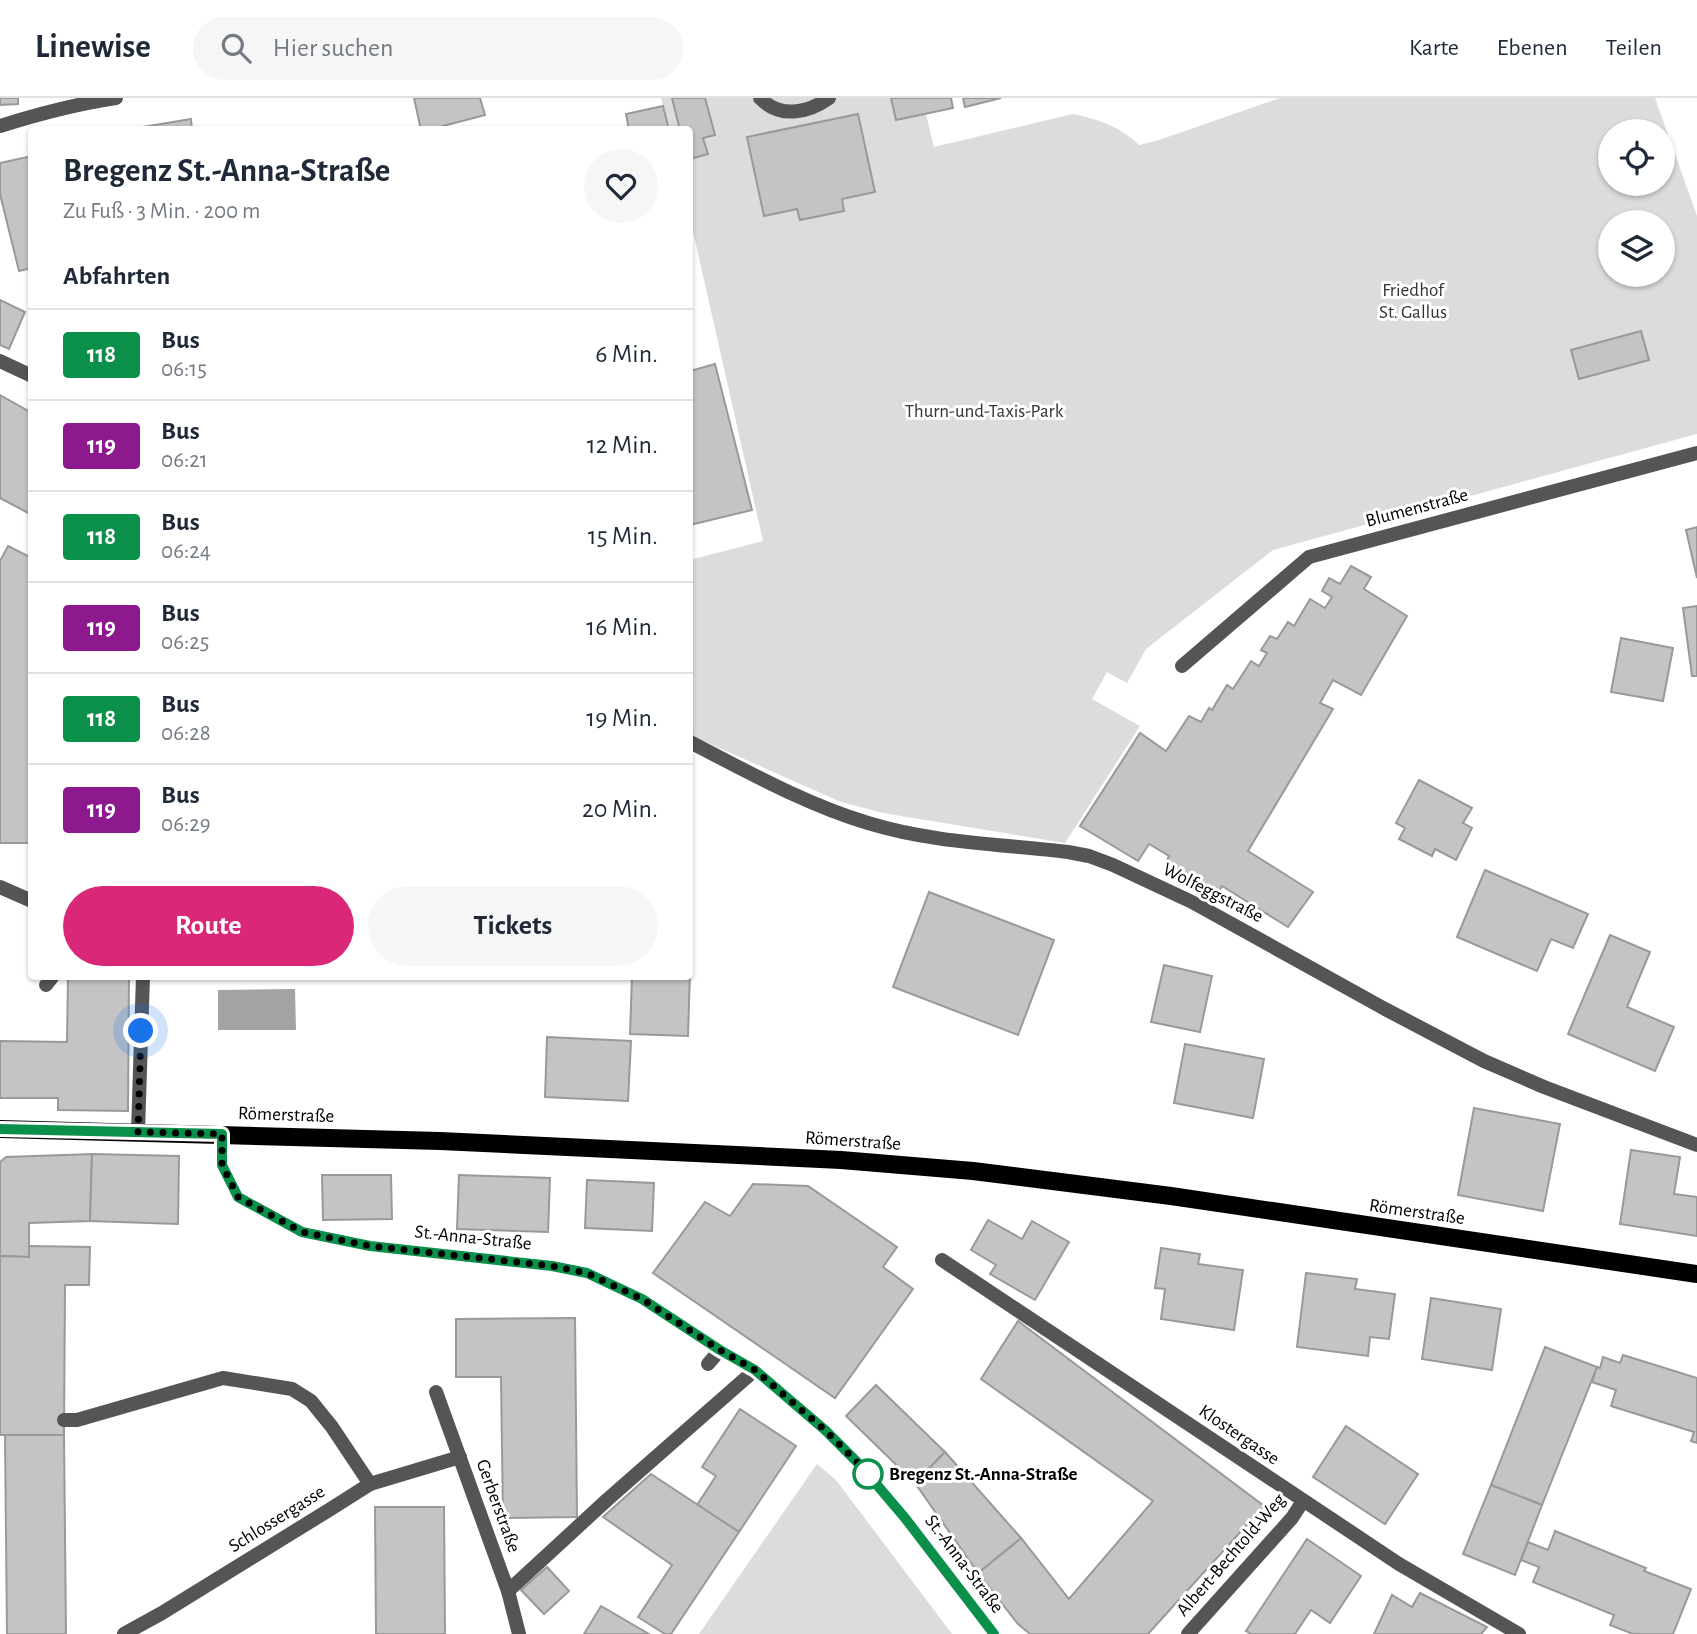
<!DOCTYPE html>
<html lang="de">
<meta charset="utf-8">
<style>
body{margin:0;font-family:"Alegreya Sans",sans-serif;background:#f6f6f7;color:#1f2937;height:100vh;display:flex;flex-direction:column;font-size:26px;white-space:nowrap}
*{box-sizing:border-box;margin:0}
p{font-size:23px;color:#747a83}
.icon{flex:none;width:38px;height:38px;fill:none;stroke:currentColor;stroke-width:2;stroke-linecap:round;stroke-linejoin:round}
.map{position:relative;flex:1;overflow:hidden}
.panel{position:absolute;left:28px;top:28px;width:665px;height:854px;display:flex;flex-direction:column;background:#fff;border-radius:7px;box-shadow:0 2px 5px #0004}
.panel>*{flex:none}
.badge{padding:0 14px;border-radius:5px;font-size:24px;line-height:46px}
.controls{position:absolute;left:1598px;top:21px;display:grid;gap:14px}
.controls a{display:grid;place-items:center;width:77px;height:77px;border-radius:50%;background:#fff;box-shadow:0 2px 5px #0004;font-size:35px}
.you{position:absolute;width:35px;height:35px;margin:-18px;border:5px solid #fff;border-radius:50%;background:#1a73e8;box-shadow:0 0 0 10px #1a73e833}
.map>.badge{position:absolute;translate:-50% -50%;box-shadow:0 0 0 4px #fff}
h2{padding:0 35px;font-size:26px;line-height:63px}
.round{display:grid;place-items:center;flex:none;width:74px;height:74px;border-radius:37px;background:#f6f6f7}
.overview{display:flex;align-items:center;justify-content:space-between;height:119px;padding:0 35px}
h1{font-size:33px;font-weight:700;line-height:52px}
.cta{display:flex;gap:14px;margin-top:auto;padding:14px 35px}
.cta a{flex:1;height:80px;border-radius:42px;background:#db2777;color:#fff;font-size:28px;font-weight:700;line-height:80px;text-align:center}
.cta a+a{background:#f6f6f7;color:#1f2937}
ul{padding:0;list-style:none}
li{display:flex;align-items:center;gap:21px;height:91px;padding:0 35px;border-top:2px solid #e0e1e3}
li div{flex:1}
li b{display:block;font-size:26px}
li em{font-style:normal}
li .badge{min-width:77px;font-weight:700;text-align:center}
header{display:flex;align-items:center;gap:42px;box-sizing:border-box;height:98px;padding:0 35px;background:#fff;border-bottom:2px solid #e0e1e3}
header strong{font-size:33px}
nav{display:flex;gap:38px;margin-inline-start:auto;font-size:24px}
.search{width:490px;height:63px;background:#f6f6f7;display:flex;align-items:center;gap:18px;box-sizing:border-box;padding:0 24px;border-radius:38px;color:#747a83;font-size:26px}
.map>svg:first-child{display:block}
</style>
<header>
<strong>Linewise</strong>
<div class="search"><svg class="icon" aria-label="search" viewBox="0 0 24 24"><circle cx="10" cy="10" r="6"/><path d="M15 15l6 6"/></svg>Hier suchen</div>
<nav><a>Karte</a><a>Ebenen</a><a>Teilen</a></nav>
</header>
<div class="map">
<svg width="1697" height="1536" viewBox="0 0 1697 1536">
<rect width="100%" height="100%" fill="#fff"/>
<g fill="#dcdcdc" fill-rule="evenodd">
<path d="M661,0H891L896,22L926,16L934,49L1073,16C1098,21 1121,29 1139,47L1159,42L1280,0H1655L1697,118V336L1273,452L1146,551L1127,585L1107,574L1092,601L1140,628L1065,745L883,715L841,704L690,637V462L763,443L690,120V32L669,31ZM1610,33H1662V86H1610ZM1610,124H1662V177H1610Z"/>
<polygon points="817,1366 836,1382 952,1536 699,1536"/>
</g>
<polygon fill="#a3a3a3" points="295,891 296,932 218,932 218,892"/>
<g fill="#c4c4c4" stroke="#999" stroke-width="2">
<polygon points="0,0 18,0 18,6 0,7"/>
<polygon points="414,0 480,0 485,17 443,28 444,32 421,32"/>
<polygon points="672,0 705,0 715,37 703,40 708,56 690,61 690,32 680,32"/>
<polygon points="891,0 951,0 953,10 896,22"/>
<polygon points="963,0 1001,0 965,9"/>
<polygon points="663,8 669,32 629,32 626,16"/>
<polygon points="858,16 875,94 842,101 844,113 800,122 797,111 764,118 747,39"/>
<polygon points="191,21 192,32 125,32"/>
<polygon points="32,58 32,170 19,173 0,96 0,65"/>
<polygon points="0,202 25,214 9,251 0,247"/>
<polygon points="1641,233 1649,262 1579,281 1571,252"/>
<polygon points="715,266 752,412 690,427 690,273"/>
<polygon points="0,297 32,315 32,417 0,400"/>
<polygon points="1697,429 1697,480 1686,432"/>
<polygon points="8,448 32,460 32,745 0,745 0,463"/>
<polygon points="1351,468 1371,479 1364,491 1407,518 1361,597 1333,582 1320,605 1333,611 1248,753 1313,794 1288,829 1222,788 1218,794 1166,764 1169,758 1149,746 1138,763 1080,728 1140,635 1166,653 1189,618 1201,624 1209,610 1212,612 1227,587 1233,591 1251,563 1259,568 1267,555 1261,552 1270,538 1277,541 1288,524 1294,528 1310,501 1325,510 1332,499 1322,493 1329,480 1340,486"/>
<polygon points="1697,508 1697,578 1692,578 1683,510"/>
<polygon points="1621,540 1673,550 1663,603 1611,594"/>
<polygon points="1419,682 1472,710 1463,725 1472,730 1456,762 1435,751 1432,758 1399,741 1405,730 1396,725"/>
<polygon points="1485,772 1588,816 1573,850 1551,841 1537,873 1457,839"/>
<polygon points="929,794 1054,842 1018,937 893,889"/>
<polygon points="1610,837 1650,854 1627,909 1674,929 1655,973 1568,936"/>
<polygon points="1164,867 1212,878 1200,934 1151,924"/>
<polygon points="690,873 688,938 630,936 632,878 690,878"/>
<polygon points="68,878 129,878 128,1013 58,1012 58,1000 0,1000 0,943 67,944"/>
<polygon points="547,939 631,943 628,1003 545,999"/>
<polygon points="1185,946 1264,961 1253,1020 1174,1005"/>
<polygon points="1474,1010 1560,1026 1543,1113 1458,1097"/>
<polygon points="1631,1052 1680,1059 1674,1096 1697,1099 1697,1138 1620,1126"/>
<polygon points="92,1056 90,1123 29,1125 29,1159 0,1158 0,1064 6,1059"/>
<polygon points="92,1056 179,1058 178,1126 90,1123"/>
<polygon points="322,1077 391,1077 392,1121 323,1122"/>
<polygon points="459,1077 550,1080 548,1134 457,1131"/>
<polygon points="587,1082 654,1085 652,1133 585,1130"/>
<polygon points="753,1086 808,1088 897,1149 883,1169 913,1191 835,1300 653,1175 705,1104 730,1118"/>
<polygon points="988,1122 1022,1141 1032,1123 1069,1144 1035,1202 990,1176 996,1167 971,1152"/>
<polygon points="29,1148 90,1149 89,1187 65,1187 64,1337 0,1337 0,1158 29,1159"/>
<polygon points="1161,1150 1200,1156 1198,1166 1243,1172 1234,1232 1161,1221 1165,1191 1155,1190"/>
<polygon points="1306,1175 1357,1181 1355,1191 1395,1196 1389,1241 1370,1239 1368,1258 1297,1249"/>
<polygon points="1431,1200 1501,1211 1492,1272 1422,1261"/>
<polygon points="575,1220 577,1419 503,1420 501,1279 456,1279 456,1221"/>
<polygon points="1018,1223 1264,1408 1148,1536 1030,1536 1018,1526 978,1475 1021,1440 1069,1501 1153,1403 981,1281"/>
<polygon points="1545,1249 1597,1269 1542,1407 1491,1387"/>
<polygon points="1623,1257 1697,1280 1697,1345 1691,1343 1694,1334 1611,1308 1616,1292 1592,1284 1597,1269 1600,1270 1603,1259 1620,1265"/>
<polygon points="876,1287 945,1354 915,1385 846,1318"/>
<polygon points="740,1311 796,1348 739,1434 697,1407 716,1378 702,1369"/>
<polygon points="1346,1328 1418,1376 1385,1426 1313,1379"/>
<polygon points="5,1337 64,1337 66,1536 7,1536"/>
<polygon points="945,1354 1021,1440 978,1475 915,1385"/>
<polygon points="651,1376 739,1434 671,1536 665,1536 638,1519 672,1467 603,1419"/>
<polygon points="1491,1387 1542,1407 1515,1477 1463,1456"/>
<polygon points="375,1409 444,1409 445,1536 376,1536"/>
<polygon points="1555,1433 1646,1470 1644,1473 1691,1491 1673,1536 1633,1536 1610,1527 1614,1517 1533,1484 1539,1469 1521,1462 1528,1444 1548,1452"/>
<polygon points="1307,1441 1361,1478 1330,1525 1311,1512 1295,1536 1251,1536 1246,1533"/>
<polygon points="547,1469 569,1493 544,1516 521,1492"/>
<polygon points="1420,1495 1487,1529 1481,1536 1374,1536 1392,1497 1412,1509"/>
<polygon points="601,1508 649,1536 584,1536"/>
</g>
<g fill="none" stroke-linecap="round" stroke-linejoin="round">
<g stroke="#555" stroke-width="14">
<path d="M760,0C780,21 808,15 829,0"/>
<polyline points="0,789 32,803"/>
<polyline points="46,887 53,878"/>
<polyline points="138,1034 143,878"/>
<polyline points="708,1266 720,1252"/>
<polyline points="64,1322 77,1322 223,1280 292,1291 311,1303 332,1329 370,1386"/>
</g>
<g stroke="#555" stroke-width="14">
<path d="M0,28C38,16 76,6 116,0"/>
<polyline points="0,263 32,278"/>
<polyline points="1182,568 1309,459 1697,355"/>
<path d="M690,644C746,673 807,707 868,725C933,745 1001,746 1068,754L1089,758L1113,767L1192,804L1385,911L1484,963L1544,989L1697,1047"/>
<polyline points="222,1036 222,1067 238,1099 302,1134 370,1148 552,1168 587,1175 642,1201 720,1252 755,1272 825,1332 860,1367 905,1420 994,1536"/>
<polyline points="942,1162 1399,1466 1519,1536"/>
<polyline points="436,1294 508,1493 519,1536"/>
<polyline points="508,1493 608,1401 755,1272"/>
<polyline points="124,1536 162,1515 329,1412 370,1386 460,1359"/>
<polyline points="1188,1536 1292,1420 1303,1403"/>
</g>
<polyline stroke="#000" stroke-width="18" points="0,1031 440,1043 841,1062 973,1073 1171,1098 1697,1176"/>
</g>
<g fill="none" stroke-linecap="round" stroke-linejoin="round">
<defs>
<polyline id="line" points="0,1031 222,1036 222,1067 238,1099 302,1134 370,1148 552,1168 587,1175 642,1201 720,1252 755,1272 825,1332 860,1367 905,1420 994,1536"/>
</defs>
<use href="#line" stroke="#fff" stroke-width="16"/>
<use href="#line" stroke="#0b904b" stroke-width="10"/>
<polyline stroke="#000" stroke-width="7" stroke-dasharray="0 12.6" points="141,933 138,1034 222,1036 222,1067 238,1099 302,1134 370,1148 552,1168 587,1175 642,1201 720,1252 755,1272 825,1332 860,1367 875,1384 868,1376"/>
</g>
<circle fill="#fff" stroke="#0b904b" stroke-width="3.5" cx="868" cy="1376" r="14"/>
<g text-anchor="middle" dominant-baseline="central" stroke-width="6" stroke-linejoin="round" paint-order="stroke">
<g font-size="19" fill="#333" stroke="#fff">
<text x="1413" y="192">Friedhof<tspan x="1413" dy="22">St. Gallus</tspan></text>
<text x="984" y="313">Thurn-und-Taxis-Park</text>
</g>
<g font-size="19" fill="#000" stroke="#fff">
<text transform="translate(1417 410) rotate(-15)">Blumenstraße</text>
<text transform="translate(1213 795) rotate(27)">Wolfeggstraße</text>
<text transform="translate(286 1017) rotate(2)">Römerstraße</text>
<text transform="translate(853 1043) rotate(4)">Römerstraße</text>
<text transform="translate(1417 1114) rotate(8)">Römerstraße</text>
<text transform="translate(473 1140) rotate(6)">St.-Anna-Straße</text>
<text transform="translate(1239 1337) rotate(34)">Klostergasse</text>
<text transform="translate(498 1408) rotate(70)">Gerberstraße</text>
<text transform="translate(277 1421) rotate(-32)">Schlossergasse</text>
<text transform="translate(1231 1457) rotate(-49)">Albert-Bechtold-Weg</text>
<text transform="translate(964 1466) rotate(53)">St.-Anna-Straße</text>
</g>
<g font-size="19" font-weight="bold" fill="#000" stroke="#fff" text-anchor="start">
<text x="889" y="1376">Bregenz St.-Anna-Straße</text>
</g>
</g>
</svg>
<div class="controls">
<a><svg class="icon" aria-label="locate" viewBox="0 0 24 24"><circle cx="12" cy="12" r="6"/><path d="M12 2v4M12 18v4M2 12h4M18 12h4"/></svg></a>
<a><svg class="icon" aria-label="layers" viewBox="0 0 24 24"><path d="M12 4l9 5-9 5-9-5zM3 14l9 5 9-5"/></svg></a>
</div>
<div class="you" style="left:141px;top:933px"></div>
<section class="panel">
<div class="overview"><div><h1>Bregenz St.-Anna-Straße</h1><p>Zu Fuß · 3 Min. · 200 m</p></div><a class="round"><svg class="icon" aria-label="heart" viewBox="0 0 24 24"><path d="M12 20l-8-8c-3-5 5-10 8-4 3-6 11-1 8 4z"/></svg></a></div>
<h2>Abfahrten</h2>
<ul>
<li><span class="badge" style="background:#0b904b;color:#fff">118</span><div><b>Bus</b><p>06:15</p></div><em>6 Min.</em></li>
<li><span class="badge" style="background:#8d198f;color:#fff">119</span><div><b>Bus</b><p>06:21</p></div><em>12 Min.</em></li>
<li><span class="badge" style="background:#0b904b;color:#fff">118</span><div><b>Bus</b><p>06:24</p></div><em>15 Min.</em></li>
<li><span class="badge" style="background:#8d198f;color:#fff">119</span><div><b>Bus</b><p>06:25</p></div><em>16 Min.</em></li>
<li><span class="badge" style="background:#0b904b;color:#fff">118</span><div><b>Bus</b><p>06:28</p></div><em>19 Min.</em></li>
<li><span class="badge" style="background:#8d198f;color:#fff">119</span><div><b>Bus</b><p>06:29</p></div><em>20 Min.</em></li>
</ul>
<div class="cta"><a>Route</a><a>Tickets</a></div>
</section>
</div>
